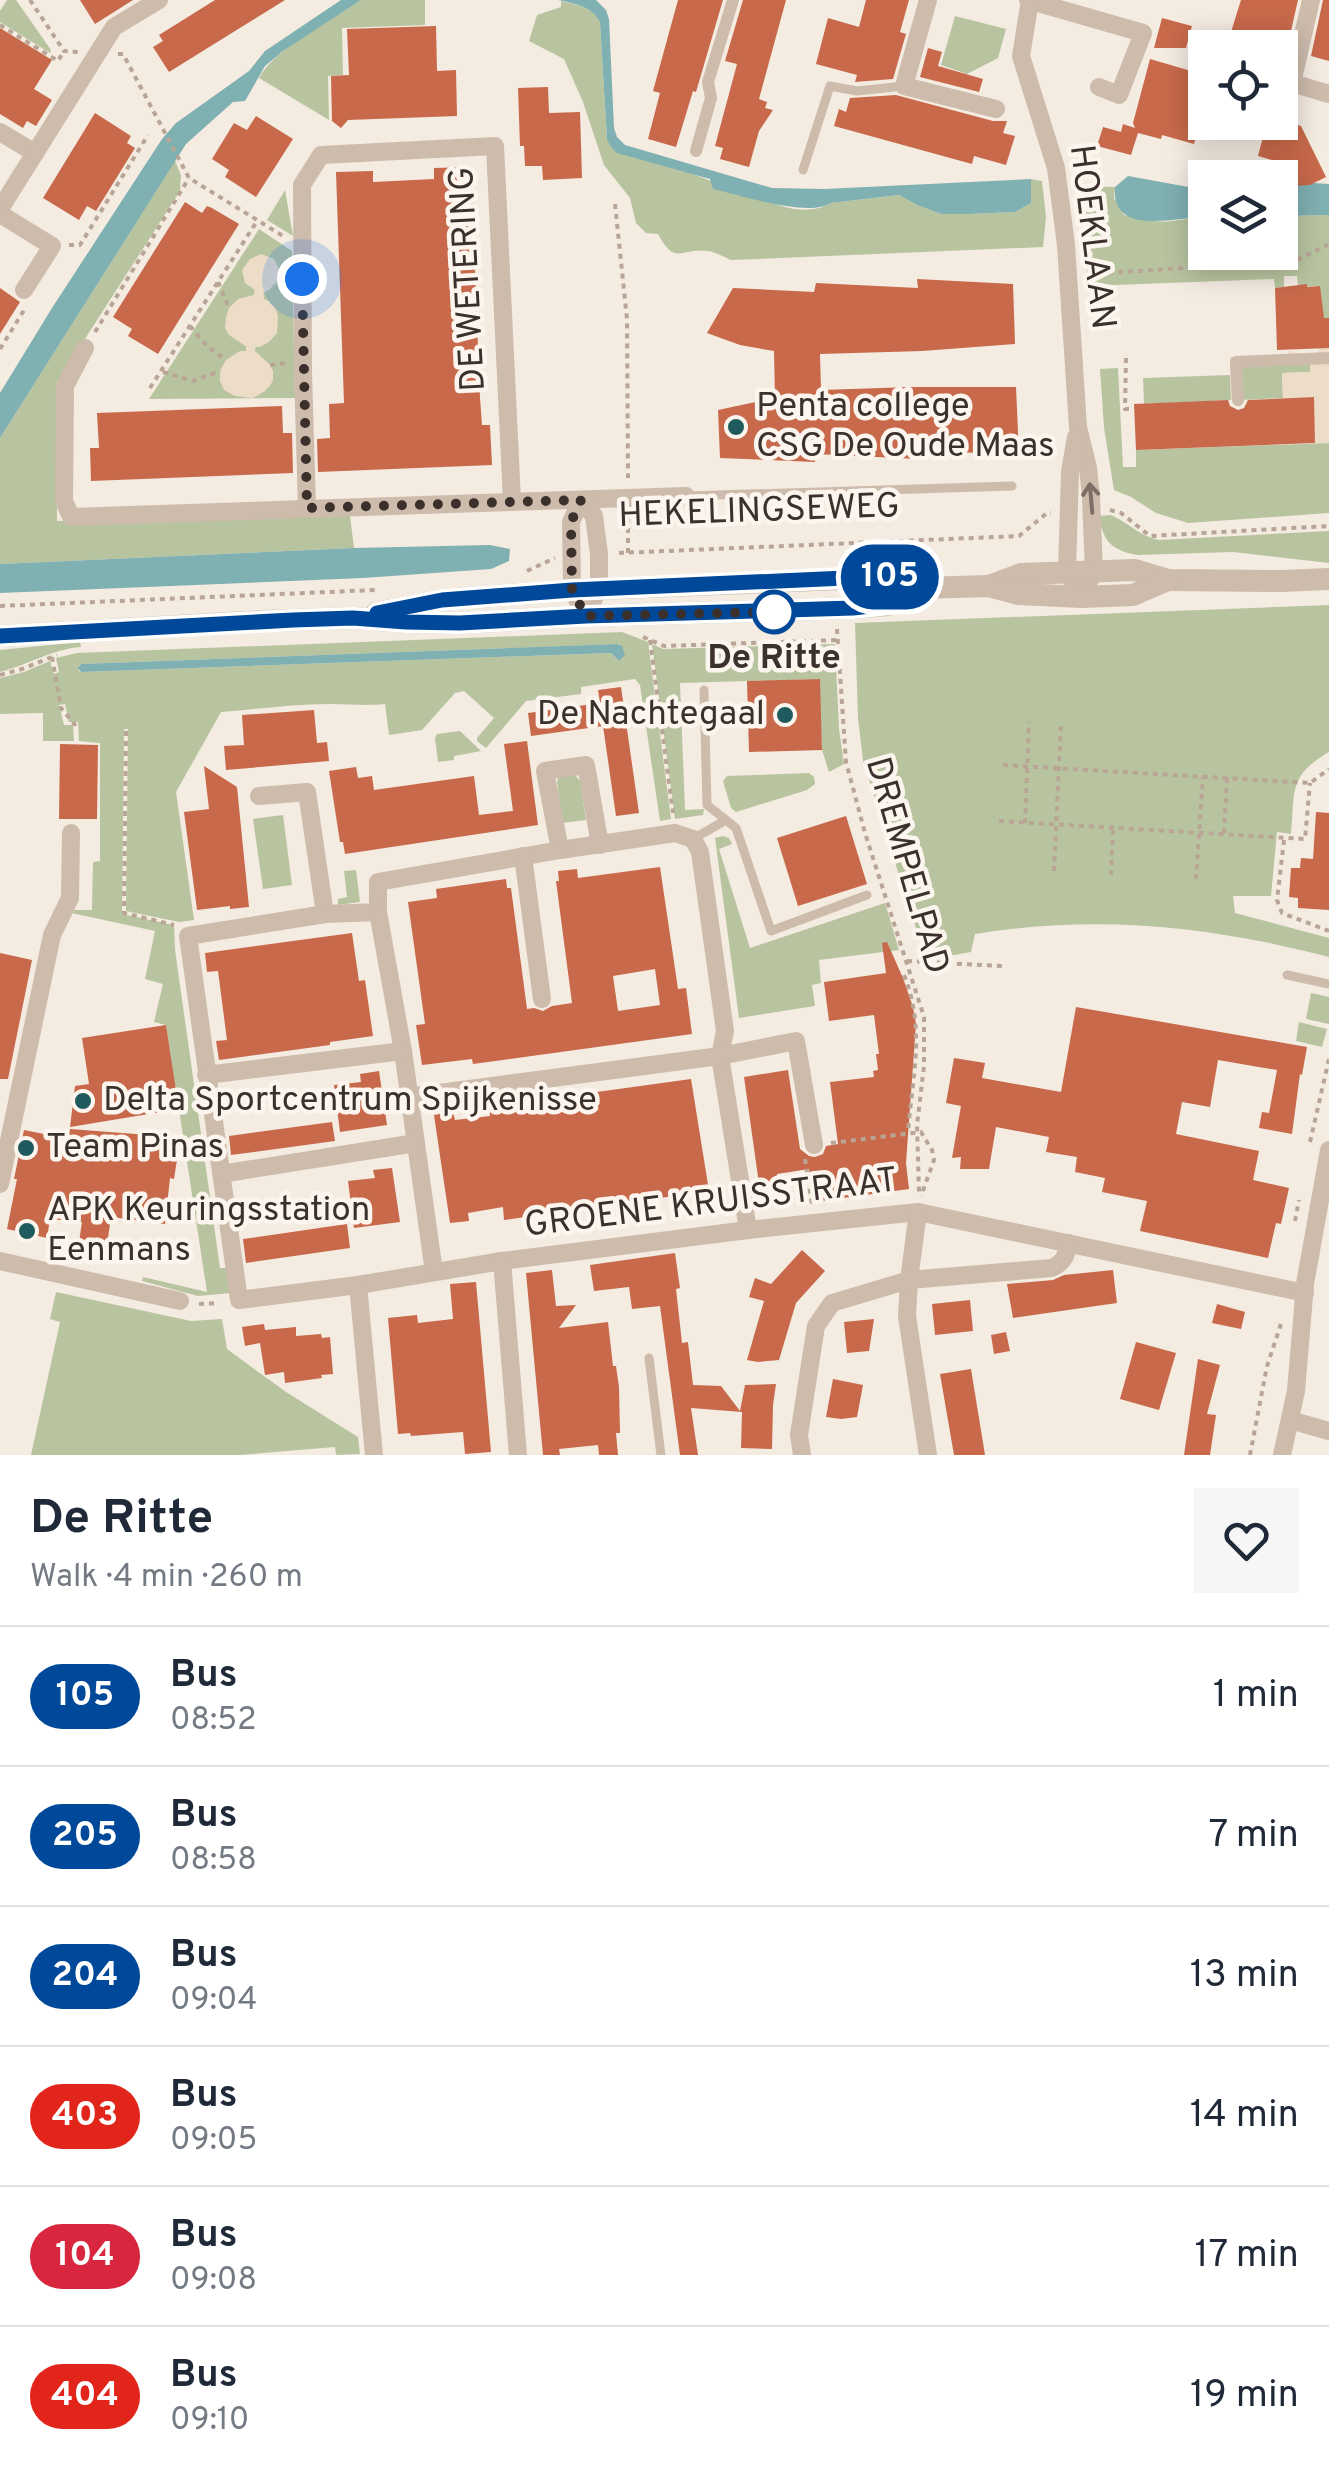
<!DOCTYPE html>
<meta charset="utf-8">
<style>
body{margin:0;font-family:Overpass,sans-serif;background:#f6f6f7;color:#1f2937;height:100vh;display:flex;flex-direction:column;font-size:38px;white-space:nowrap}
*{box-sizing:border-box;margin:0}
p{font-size:32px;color:#747a83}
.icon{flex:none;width:55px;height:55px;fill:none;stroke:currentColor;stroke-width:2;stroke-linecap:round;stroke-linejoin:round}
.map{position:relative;height:1455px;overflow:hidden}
.sheet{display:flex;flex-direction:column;background:#fff;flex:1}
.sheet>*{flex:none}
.badge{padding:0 20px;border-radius:32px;font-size:35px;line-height:65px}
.tools{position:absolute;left:1188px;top:30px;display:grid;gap:20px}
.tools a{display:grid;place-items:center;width:110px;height:110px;border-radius:0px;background:#fff;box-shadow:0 5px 25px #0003;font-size:50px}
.you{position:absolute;width:50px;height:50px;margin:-25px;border:8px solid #fff;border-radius:50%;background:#1a73e8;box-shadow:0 0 0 15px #1a73e833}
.map>.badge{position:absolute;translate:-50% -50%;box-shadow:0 0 0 5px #fff}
.round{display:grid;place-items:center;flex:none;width:105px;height:105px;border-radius:0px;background:#f6f6f7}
.headline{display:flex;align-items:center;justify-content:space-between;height:170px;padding:0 30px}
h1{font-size:48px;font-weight:700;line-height:75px}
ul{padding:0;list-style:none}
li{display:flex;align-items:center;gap:30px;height:140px;padding:0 30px;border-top:2px solid #e0e1e3}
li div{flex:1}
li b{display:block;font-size:38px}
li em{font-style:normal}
li .badge{min-width:110px;font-weight:700;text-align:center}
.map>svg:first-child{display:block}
</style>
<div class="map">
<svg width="1329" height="1455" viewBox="0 0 1329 1455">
<rect width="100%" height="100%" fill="#f4ebe1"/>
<g fill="#b8c4a0" fill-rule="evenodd">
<polygon points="7,0 16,0 51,50 50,53 0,22 0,11"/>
<path d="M361,0H425V25L342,28L343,75L328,76L329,120L259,78C276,47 331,20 361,0Z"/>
<path d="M561,1C576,5 593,6 600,22L607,139C666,163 724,188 785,207C799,211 819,211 831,203L899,195L917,205L941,214H969L1015,212L1031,203V179L1042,181L1046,217L1043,247L731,260C724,257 715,252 708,251C680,247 676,267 658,234L646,233L636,223L630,198L604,165L583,102L564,59L529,41L537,15L561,7Z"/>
<polygon points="955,16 1006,29 998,58 967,74 941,65"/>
<polygon points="175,161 181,175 180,191 56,384 57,521 350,516 354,548 0,564 0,438"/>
<path d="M1079,186L1115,187L1114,198L1124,215C1141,219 1160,224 1178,220C1188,219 1194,218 1205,218V252H1280V216L1329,215V318H1318L1320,286L1298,287L1297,276H1284V287L1275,288L1274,279L1115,285L1094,284L1092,243Z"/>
<polygon points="285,190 293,236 267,220"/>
<path d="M259,229L292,251L295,398L149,399ZM273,287L263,293L264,299L270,302L254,352L270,365L273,380L265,391L252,398L246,345L255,290Z"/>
<polygon points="1310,363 1311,372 1282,373 1283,398 1241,400 1240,367"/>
<polygon points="1118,368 1123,467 1136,467 1136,450 1329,443 1329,513 1188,523 1156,513 1131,497 1114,490 1104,428 1100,369"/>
<polygon points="1230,375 1231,400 1144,404 1143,378"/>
<path d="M1111,515C1129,523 1139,536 1159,540L1329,531V563L1233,552L1137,555C1111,550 1103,541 1099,516Z"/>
<path d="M1329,605V752C1288,776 1295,791 1291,834L1277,832L1271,896H1233L1235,913L1329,938V957C1210,926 1097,914 975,934L971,952L926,960L863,761L858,718L855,623Z"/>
<path d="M622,632L648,642L671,819L660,821L640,685L635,679L581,687V694L526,701L486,748L477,741V738L494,718L464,691L455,693L422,730L389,735L385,704C364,706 350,704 330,704C293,704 259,709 221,712L176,792L194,920L179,922L126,911L128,729H124L122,914L174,925L175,950L220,1268H226L231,1293L198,1296L142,1281L143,1277L207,1292L166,1025L154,1022L163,984L145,979L155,931L67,912V910H92L93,862L100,861V743L79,741L78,722H69L65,704L59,705L64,725H73L74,741H43V713L0,714V678L24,672L50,661L54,674L59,672L56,658L77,653ZM620,644L619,661L611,653L81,672L79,671V666L81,664Z"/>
<path d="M80,642L81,647C52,649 28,665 0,672V650Z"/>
<polygon points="652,644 663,649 835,644 839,729 844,764 829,772 822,750 819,679 680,683 685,810 704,809 703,815 675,819"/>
<polygon points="460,731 481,751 454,756 454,760 438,762 435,738 437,734"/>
<polygon points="809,773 814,777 815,784 807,790 736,812 731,808 723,781 727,776"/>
<polygon points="575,775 580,781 586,820 562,823 557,781 559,777"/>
<polygon points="283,815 292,885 263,889 253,819"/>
<polygon points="723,836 729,838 732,844 719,849 750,948 885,903 899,950 819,960 821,983 812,985 815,1006 739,1018 715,838"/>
<polygon points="356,870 360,902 338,905 338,899 347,897 344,871"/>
<polygon points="1311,993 1329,997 1329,1024 1306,1019"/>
<polygon points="1299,1022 1327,1029 1322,1047 1296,1041"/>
<polygon points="56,1292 191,1321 222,1319 227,1349 286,1392 358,1437 360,1454 336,1455 335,1447 240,1455 31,1455 60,1322 50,1319"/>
</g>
<g fill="#ecdcc8">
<polygon points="261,254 274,259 279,269 277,282 263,293 264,299 275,307 278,316 277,333 269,342 260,347 255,347 255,351 270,365 273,371 273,380 270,386 259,395 252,398 235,396 224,390 220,381 220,371 226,360 240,351 246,351 247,347 229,335 225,328 226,317 229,308 238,299 254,295 255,290 245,283 242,270 250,259"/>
<polygon points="1318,318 1329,318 1329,443 1315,443 1313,397 1283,398 1282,373 1310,372 1310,363 1241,367 1241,400 1231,400 1230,357 1288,355 1288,351 1294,351 1294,354 1319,353"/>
</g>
<g fill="#7fb0b2">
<polygon points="341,0 361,0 283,51 265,66 245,101 233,102 186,144 0,438 0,393 52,308 162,139 176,123 249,71 265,51"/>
<path d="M559,0H596L606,10L609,19L614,128L617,137L625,145L772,188L824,189L1031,179V203L1015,212L969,214H941L917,205L899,195L831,203C809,218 741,195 713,189L710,179L617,153L611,147L607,139L600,22C592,6 575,4 559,0Z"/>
<path d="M1128,176L1205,190V218C1176,216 1111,238 1115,187Z"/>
<polygon points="1314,183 1329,184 1329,215 1280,216 1280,185"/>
<polygon points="490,545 510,549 509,561 491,569 363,578 0,593 0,564 354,548"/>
<polygon points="618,644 622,646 625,655 619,661 611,653 81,672 78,668 81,664"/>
</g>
<g fill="#c8694b" fill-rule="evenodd">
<polygon points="80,0 133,0 95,24"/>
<polygon points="215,0 285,0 169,72 153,47 163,41 159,35"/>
<polygon points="678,0 723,0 696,92 693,91 676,147 648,139 660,93 653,91"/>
<polygon points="743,0 786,0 759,99 767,102 765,108 773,110 759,131 749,167 720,159 723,148 715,146 737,64 725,61"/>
<polygon points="866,0 909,0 900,32 906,34 893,79 855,82 857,75 816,64 828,18 859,27"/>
<polygon points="1241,0 1298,0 1280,79 1280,48 1226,48"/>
<polygon points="1323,0 1329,0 1329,61 1311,56"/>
<polygon points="1162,18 1192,26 1186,48 1154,48"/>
<polygon points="436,26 437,71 456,70 457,116 348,120 341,128 332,121 331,76 349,75 347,29"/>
<polygon points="0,28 52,60 34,89 52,100 36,126 27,121 23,128 0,114"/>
<polygon points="928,48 942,52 938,66 983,79 979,92 920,77"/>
<polygon points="1150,59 1205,75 1205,106 1194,144 1162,135 1161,139 1138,133 1131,155 1097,146 1103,127 1121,132 1123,124 1135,128 1133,123"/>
<polygon points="548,87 549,113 580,112 582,178 543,180 542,166 525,166 524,146 520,146 518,88"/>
<polygon points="896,95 993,121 1007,121 1003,133 1015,136 1006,165 974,156 972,164 834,126 839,109 846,112 850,98"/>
<polygon points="95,113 131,136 127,143 135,148 96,211 87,206 79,220 43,198"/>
<polygon points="256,116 293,139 256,197 225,177 229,170 212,159 234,123 247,130"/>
<polygon points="1243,122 1287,122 1301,126 1326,177 1310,185 1294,186 1293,166 1258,156 1264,133 1243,127"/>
<polygon points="471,167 480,398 482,425 490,425 492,465 318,472 317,439 330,438 329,404 344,403 336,172 373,171 373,182 434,179 434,168"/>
<polygon points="185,202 202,213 207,206 212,208 239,224 158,354 128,336 132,329 113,317"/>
<polygon points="917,279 1013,284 1015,344 922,351 820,354 821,390 912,387 1016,387 1019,455 918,450 917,459 816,454 815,462 720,458 718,410 775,398 774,351 740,345 707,333 733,288 814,292 816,283 918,288"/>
<polygon points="1307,284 1307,287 1320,286 1324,318 1329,318 1329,348 1277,350 1275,288"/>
<polygon points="0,288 20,302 0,334"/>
<polygon points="1314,397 1315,443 1136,450 1134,404 1228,400 1230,406 1238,410 1244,408 1248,400"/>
<polygon points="282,406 283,433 292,433 293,473 91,481 90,448 99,448 97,413"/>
<polygon points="820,679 822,750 749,752 747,681"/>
<polygon points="621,687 639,813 616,816 603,726 531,736 528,713 600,703 598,690"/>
<polygon points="314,710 317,743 327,742 329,761 226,770 224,746 244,745 242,715"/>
<polygon points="527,741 538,825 345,854 343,842 340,842 329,771 356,767 358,778 372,776 374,790 474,776 479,815 513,811 504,744"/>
<polygon points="60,744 98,745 97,819 59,819"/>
<polygon points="204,766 237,787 249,907 230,909 230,906 197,910 184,812 209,809"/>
<polygon points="1316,812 1329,813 1329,910 1298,908 1298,898 1289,897 1291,868 1300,868 1301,858 1313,859"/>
<polygon points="846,816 867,884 798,906 777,838"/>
<path d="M660,867L678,989L686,988L692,1034L473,1064L472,1059L422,1065L416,1025L425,1024L408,902L437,898L436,889L506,879L507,888H511L527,1009L534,1008L543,1011L552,1006L572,1003L556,881H559L558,871L577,869L578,878ZM655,969L660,1005L618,1011L613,976Z"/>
<polygon points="352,933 359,981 365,980 373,1036 330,1042 330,1045 219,1060 216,1041 227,1040 218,971 207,972 205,953"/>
<polygon points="887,942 903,978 913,1007 916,1024 906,1163 909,1189 814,1202 809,1169 777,1174 778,1182 759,1184 744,1077 788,1070 800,1149 809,1156 815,1157 823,1154 826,1146 838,1144 830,1082 874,1077 873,1071 878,1070 876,1054 879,1054 874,1015 829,1021 824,982 886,973 882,943"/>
<polygon points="0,953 32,960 8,1079 0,1079"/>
<polygon points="1076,1007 1307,1047 1302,1075 1300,1074 1292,1134 1259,1128 1262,1112 1269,1113 1277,1070 1218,1060 1210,1107 1182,1102 1176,1134 1259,1151 1253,1180 1289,1188 1281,1224 1276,1223 1268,1258 1140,1231 1147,1201 1102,1192 1105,1178 1075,1172 1077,1157 1046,1152 1049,1137 996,1127 989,1169 960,1169 961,1157 952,1158 961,1106 946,1103 954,1058 985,1063 982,1078 1061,1092"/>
<polygon points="166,1025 179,1109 70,1127 75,1086 89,1084 82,1038"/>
<polygon points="379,1071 387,1125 340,1132 334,1085 361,1082 360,1074"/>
<polygon points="691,1079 709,1191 504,1220 503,1207 468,1213 469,1221 450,1223 434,1115 453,1112 455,1120 490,1116 489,1107"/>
<polygon points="332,1122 335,1141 231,1155 229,1136"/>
<polygon points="70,1129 175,1137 175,1148 179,1147 174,1179 170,1178 165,1224 111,1217 107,1245 79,1242 82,1222 50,1219 47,1238 7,1229 17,1179 14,1179 24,1130 69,1139"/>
<polygon points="392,1168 400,1222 354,1228 348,1181 375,1178 373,1170"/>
<polygon points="347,1224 350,1248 246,1263 243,1239"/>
<polygon points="802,1250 825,1271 796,1303 779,1360 758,1362 747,1360 764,1301 749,1297 755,1278 771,1284"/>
<polygon points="675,1253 680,1288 676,1289 682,1343 688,1342 693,1385 721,1386 740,1411 745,1385 776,1384 773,1405 772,1449 741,1448 742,1412 691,1408 698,1455 680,1455 660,1306 632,1309 629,1287 594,1291 590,1265"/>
<polygon points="552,1270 556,1306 576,1305 559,1328 608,1322 613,1366 616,1366 619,1387 620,1433 616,1433 618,1455 599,1455 598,1445 559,1449 560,1455 543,1455 526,1273"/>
<polygon points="1113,1270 1117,1303 1013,1318 1007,1284 1053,1280 1064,1275"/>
<polygon points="476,1282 491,1452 465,1454 463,1432 411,1436 410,1433 398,1434 388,1318 417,1315 418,1323 453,1319 450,1284"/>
<polygon points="970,1300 973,1331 935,1335 932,1304"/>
<polygon points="1217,1304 1245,1312 1241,1329 1212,1323"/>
<polygon points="874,1319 869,1351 847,1353 844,1322"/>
<polygon points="264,1324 265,1330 296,1327 296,1336 321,1334 322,1338 330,1337 333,1374 321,1375 322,1378 285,1383 284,1372 265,1375 260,1343 245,1346 242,1327"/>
<polygon points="1006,1332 1010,1351 994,1354 991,1335"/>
<polygon points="1136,1342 1176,1353 1159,1410 1120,1399"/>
<polygon points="1198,1359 1220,1365 1207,1414 1216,1415 1210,1455 1184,1455"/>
<polygon points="971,1369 985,1455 954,1455 940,1374"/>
<polygon points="833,1379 863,1385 857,1417 841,1419 826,1417"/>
</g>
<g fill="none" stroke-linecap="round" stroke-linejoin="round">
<g stroke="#b9a596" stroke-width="4" stroke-dasharray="5 5" stroke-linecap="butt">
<polyline points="30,0 64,51 78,52"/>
<polyline points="0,25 58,61 64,51"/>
<polyline points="118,54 123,54 189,178 283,236"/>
<polyline points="615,204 627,319 628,478"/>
<path d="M1083,228C1092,243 1093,261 1087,276"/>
<polyline points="69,245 80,245 148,135"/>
<polyline points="1088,274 1201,267 1264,266 1297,260 1329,244"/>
<polyline points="218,282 229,308"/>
<polyline points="190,326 208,347 226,360"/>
<polyline points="95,332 189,178"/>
<polyline points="0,349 26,307"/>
<polyline points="1126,358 1125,409 1134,409"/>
<polyline points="270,365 286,363"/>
<polyline points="163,372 193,381 220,371"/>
<polyline points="150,388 257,221"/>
<polyline points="1110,510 1121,513 1150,536 1329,526"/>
<polyline points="628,518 628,553"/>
<polyline points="619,553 1019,536 1047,513 1051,513"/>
<polyline points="527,571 555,558"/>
<polyline points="0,606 375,590"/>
<polyline points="837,629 846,762 865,833 924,1017 924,1066 917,1125 919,1192"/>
<polyline points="643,637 664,646 837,640"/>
<polyline points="650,640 673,813"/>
<polyline points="52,657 61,708 76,726"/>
<polyline points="0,675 22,669 57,655"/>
<polyline points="126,731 124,913 174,925"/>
<polyline points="1003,765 1310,783 1329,769"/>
<polyline points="999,821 1305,839 1310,783"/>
<polyline points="1025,823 1029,722"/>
<polyline points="1224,833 1227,778"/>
<polyline points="1284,840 1277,900 1282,913 1329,931"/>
<polyline points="1054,871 1061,723"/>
<polyline points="1111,875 1113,828"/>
<polyline points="1196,879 1203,777"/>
<polyline points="907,961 1002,966"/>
<path d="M904,975C926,1030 912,1076 908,1133"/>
<polyline points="1310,1142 1329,1059"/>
<polyline points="831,1143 921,1132 932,1150 934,1160 921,1196"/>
<polyline points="805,1159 812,1204"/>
<polyline points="1295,1221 1299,1200"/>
<polyline points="199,1304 219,1303"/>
<polyline points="1250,1455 1267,1366 1281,1324"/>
</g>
<g stroke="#cdbbac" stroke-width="9">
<polyline points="803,170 830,86 857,91 904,86"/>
<polyline points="686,496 1012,486"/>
<polyline points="704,690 707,805 726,820"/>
<polyline points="693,839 726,820 736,828 771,931 867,895"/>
<polyline points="1287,975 1329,984"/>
<polyline points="649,1358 661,1455"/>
</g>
<g stroke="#cdbbac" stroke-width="12">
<polyline points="696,151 711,98 708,82 733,0"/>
<polyline points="1238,400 1236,362 1329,358"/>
</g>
<g stroke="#cdbbac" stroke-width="18">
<polyline points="928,0 904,86 996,109"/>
<polyline points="1028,0 1143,33 1119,95 1099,87"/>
<polyline points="1030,0 1021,56 1056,168 1066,245 1078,427 1088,468 1091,497 1094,571 1082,597"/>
<polyline points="1311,0 1292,83 1329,94"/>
<polyline points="0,132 35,153"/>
<polyline points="0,209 114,27 159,0"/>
<polyline points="0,214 52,246 24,290"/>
<polyline points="85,348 65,386 64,501 71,517 686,496"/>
<polyline points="1076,437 1070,472 1067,572 1082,597"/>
<polygon points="581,500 594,516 599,554 599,588 586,616 572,590 571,522"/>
<polyline points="307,508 303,372 302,185 321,155 495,146 512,501"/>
<polyline points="259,796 307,792 325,914"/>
<polyline points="600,845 586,765 545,771 560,850 675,833 693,839 700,852 725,1031 720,1056 748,1230"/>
<polyline points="560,850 378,882 378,912 325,914 188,936 239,1300 358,1285 502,1261 748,1230 918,1212 1305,1293"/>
<polyline points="523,856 542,999"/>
<polyline points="378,912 403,1051 434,1272"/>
<polyline points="206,1075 403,1051"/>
<polyline points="409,1097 720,1056 796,1041 814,1145"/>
<polyline points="221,1174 416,1143"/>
<polyline points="0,1184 52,935 70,898 71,833"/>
<polyline points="918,1212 909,1280 907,1316 928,1455"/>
<polyline points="0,1261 180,1301"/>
<polyline points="502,1261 518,1455"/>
<polyline points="358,1285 374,1455"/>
<polyline points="1290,1420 1329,1431"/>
<path d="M802,1455L799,1435L816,1326L832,1303L909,1280L1052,1268C1064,1262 1066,1256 1069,1243"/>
<polyline points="1282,1455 1296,1391 1305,1284 1329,1150"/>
</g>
<g stroke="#cdbbac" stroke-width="22">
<polyline points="989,586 1021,574 1135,570 1168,580 1282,581 1329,579"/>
<polyline points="376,613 442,600 572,590 889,577 920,588 989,586 1019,594 1082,597 1133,595 1168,580"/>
<polyline points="0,636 263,621 353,618 406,622 460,623 586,616 853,608 887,605 920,588"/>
</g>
</g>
<defs><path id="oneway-shaft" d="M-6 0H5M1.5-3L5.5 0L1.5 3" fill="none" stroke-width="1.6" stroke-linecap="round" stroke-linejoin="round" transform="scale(2.5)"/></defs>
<use stroke="#7d6f65" href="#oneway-shaft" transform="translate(1091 498) rotate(-95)"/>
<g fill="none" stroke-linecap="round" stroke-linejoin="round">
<defs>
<polyline id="line" points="0,636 293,620 353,618 406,622 460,623 586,616 853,608 888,604 920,588 890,576 572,590 442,600 377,613"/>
</defs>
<use href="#line" stroke="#fff" stroke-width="22"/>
<use href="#line" stroke="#004899" stroke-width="15"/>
<polyline stroke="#3b302b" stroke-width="10" stroke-dasharray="0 18" points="302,279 307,508 581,500 571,522 572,590 586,616 774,612"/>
</g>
<g fill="#1f5a5e" stroke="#fbf5ee" stroke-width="4">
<circle cx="736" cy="427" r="10"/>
<circle cx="785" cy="715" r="10"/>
<circle cx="83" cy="1101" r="10"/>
<circle cx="26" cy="1148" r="10"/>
<circle cx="27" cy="1231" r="10"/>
</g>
<circle fill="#fff" stroke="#004899" stroke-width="5" cx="774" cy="612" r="20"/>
<g text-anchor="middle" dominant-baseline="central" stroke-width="9" stroke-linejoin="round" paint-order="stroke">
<g font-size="35" fill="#3b302b" stroke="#fbf5ee">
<text transform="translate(1091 237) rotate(83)">HOEKLAAN</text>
<text transform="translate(469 279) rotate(-93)">DE WETERING</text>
<text transform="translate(759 512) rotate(-2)">HEKELINGSEWEG</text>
<text transform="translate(906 866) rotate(74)">DREMPELPAD</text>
<text transform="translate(711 1204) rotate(-7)">GROENE KRUISSTRAAT</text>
</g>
<g font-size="35" fill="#3b302b" stroke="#fbf5ee" text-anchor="start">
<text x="756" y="407">Penta college<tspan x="756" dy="40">CSG De Oude Maas</tspan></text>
<text x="765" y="715" text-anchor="end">De Nachtegaal</text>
<text x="103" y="1101">Delta Sportcentrum Spijkenisse</text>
<text x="46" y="1148">Team Pinas</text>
<text x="47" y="1211">APK Keuringsstation<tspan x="47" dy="40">Eenmans</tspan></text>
</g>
<g font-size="35" font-weight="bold" fill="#3b302b" stroke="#fbf5ee">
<text x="774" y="659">De Ritte</text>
</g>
</g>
</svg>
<div class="tools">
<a><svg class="icon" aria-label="locate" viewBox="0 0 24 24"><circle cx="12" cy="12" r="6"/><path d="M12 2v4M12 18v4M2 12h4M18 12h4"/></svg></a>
<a><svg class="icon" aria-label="layers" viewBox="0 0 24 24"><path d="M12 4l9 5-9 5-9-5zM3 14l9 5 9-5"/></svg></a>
</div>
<div class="you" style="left:302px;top:279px"></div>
<b class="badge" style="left:890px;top:577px;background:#004899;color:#fff">105</b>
</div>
<section class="sheet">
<div class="headline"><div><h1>De Ritte</h1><p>Walk · 4 min · 260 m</p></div><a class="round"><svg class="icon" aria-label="heart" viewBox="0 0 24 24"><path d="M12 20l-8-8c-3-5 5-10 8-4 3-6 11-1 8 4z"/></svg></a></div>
<ul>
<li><span class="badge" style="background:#004899;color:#fff">105</span><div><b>Bus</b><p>08:52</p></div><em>1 min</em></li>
<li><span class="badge" style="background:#004899;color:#fff">205</span><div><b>Bus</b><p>08:58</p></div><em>7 min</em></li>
<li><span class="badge" style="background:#004899;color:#fff">204</span><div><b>Bus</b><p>09:04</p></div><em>13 min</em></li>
<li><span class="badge" style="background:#e1251b;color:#fff">403</span><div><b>Bus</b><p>09:05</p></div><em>14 min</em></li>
<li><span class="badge" style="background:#d7263d;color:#fff">104</span><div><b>Bus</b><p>09:08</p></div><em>17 min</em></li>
<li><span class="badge" style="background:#e1251b;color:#fff">404</span><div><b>Bus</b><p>09:10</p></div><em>19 min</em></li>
</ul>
</section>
